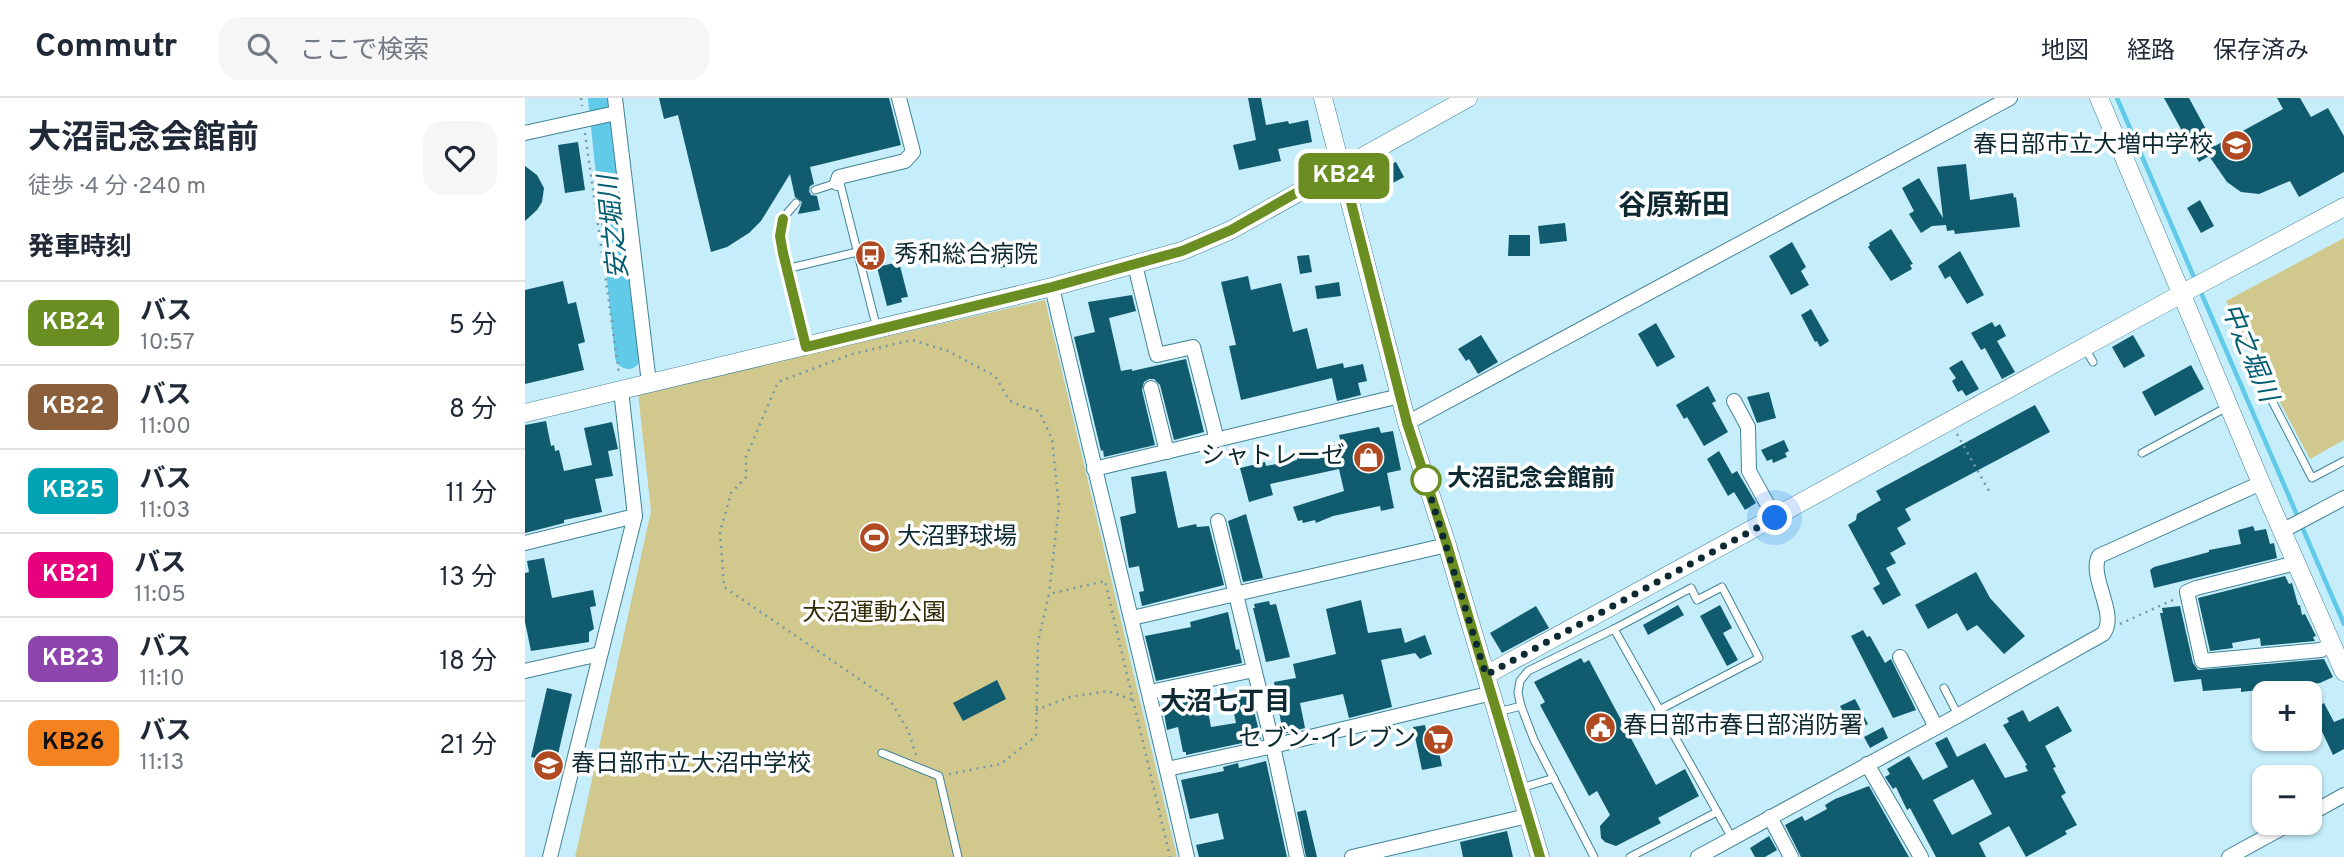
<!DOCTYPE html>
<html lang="ja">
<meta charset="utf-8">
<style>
body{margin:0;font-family:Overpass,"Noto Sans JP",sans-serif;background:#f6f6f7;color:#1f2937;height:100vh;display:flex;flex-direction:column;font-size:26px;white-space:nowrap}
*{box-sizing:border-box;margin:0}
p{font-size:23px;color:#747a83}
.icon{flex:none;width:38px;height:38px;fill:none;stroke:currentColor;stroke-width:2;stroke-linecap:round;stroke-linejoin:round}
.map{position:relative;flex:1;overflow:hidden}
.sheet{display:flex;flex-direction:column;background:#fff;width:525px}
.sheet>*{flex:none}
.badge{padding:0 14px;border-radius:10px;font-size:24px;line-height:46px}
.tools{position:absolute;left:1727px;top:583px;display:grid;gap:14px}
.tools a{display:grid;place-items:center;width:70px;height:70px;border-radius:14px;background:#fff;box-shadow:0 2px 5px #0004;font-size:35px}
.you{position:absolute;width:35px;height:35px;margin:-18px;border:5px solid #fff;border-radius:50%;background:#1a73e8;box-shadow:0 0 0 10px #1a73e833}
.map>.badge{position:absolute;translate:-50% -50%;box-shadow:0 0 0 4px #fff}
h2{padding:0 28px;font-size:26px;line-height:63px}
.round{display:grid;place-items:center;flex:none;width:74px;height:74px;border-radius:21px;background:#f6f6f7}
.headline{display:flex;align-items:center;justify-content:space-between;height:119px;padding:0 28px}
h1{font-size:33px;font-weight:700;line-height:52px}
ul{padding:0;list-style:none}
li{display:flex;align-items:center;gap:21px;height:84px;padding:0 28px;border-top:2px solid #e0e1e3}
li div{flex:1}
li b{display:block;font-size:26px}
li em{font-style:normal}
li .badge{min-width:77px;font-weight:700;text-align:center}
header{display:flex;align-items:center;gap:42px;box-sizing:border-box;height:98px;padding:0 35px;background:#fff;border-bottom:2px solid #e0e1e3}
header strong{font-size:33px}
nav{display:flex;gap:38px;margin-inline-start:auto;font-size:24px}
.search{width:490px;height:63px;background:#f6f6f7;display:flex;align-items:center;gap:18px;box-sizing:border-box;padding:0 24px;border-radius:21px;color:#747a83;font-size:26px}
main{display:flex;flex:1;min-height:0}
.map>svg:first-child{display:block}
</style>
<header>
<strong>Commutr</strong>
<div class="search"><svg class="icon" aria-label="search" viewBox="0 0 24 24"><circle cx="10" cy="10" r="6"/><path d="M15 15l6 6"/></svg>ここで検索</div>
<nav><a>地図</a><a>経路</a><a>保存済み</a></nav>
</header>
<main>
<section class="sheet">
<div class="headline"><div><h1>大沼記念会館前</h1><p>徒歩 · 4 分 · 240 m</p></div><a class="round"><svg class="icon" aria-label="heart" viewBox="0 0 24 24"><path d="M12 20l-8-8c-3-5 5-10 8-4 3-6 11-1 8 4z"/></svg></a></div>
<h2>発車時刻</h2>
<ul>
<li><span class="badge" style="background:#6b8e23;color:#fff">KB24</span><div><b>バス</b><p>10:57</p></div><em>5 分</em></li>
<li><span class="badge" style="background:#8b5e3c;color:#fff">KB22</span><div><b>バス</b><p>11:00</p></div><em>8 分</em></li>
<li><span class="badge" style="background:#00a3b4;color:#fff">KB25</span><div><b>バス</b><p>11:03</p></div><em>11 分</em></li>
<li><span class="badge" style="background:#e6007e;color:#fff">KB21</span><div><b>バス</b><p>11:05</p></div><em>13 分</em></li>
<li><span class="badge" style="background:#8e44ad;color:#fff">KB23</span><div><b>バス</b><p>11:10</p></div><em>18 分</em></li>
<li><span class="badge" style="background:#f58220;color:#111">KB26</span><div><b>バス</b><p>11:13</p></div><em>21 分</em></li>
</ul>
</section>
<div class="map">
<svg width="1819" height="759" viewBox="0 0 1819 759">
<rect width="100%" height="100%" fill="#c6edfa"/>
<g fill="#d1c88d">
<polygon points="1819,140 1819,342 1785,361 1701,203"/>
<polygon points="520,202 652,759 50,759 126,413 113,295"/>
</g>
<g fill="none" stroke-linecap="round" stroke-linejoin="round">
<g stroke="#61cae9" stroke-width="4.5">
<polyline points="1592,0 1671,184"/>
<polyline points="1675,192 1819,526"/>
</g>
<polyline stroke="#61cae9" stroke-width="26" points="76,0 103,258"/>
</g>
<g fill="#105b6e" fill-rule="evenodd">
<polygon points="134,0 364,0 376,47 285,69 289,86 285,88 284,93 286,97 292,98 295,112 273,116 277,104 270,99 265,76 236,123 224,135 202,149 186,154 153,17 139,21"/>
<polygon points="723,0 736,0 741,27 763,23 764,26 783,22 787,44 753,51 756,63 714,72 708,47 731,42"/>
<polygon points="1639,0 1664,0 1690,48 1758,11 1752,0 1775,0 1786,19 1803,10 1819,38 1819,74 1774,99 1765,83 1734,96 1716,94 1702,84 1684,58 1674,64"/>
<polygon points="53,44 60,92 40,95 33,47"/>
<polygon points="871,64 879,79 849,95 841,80 849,76 848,74"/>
<polygon points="1441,66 1445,102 1488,95 1489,100 1491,99 1495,129 1430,136 1429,132 1422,133 1421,127 1407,128 1396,135 1384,116 1389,113 1377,90 1394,80 1418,120 1412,69"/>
<polygon points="0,68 12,77 19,90 17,104 12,112 0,123"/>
<polygon points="1675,102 1689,128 1676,135 1662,110"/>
<polygon points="1040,125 1042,143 1015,146 1013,128"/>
<polygon points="1366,131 1388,166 1385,167 1387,171 1366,183 1343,149 1345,147 1344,145"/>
<polygon points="984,137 1005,137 1005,158 983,158"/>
<polygon points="1267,144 1281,169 1276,173 1284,187 1266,197 1244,158"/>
<polygon points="497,145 501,164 475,170 471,150"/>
<polygon points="1435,153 1459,197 1442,206 1425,178 1420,181 1413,168"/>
<polygon points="784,157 787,174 775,176 772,158"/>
<polygon points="374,164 383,199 376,200 377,204 362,208 352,169"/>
<polygon points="723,178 726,192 756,185 768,234 782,230 792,271 818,265 819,270 838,266 842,283 833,285 836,297 812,303 807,280 716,302 704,248 711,247 696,184"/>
<polygon points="38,183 43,206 51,204 60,244 53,246 59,272 0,286 0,192"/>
<polygon points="814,184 816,198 792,201 790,188"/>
<polygon points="607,197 611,213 584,220 596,273 607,271 607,273 661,261 679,334 649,342 635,287 629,281 624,281 619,284 617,292 630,347 579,359 578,352 576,353 549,239 570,234 563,204"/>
<polygon points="1286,211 1304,243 1295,249 1292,243 1290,244 1276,217"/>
<polygon points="1467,224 1470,229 1475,226 1481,238 1472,243 1490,274 1477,281 1460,250 1456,252 1446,235"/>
<polygon points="1131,225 1150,259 1132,269 1113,236"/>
<polygon points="956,237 973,264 953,276 944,261 941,263 933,251"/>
<polygon points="1608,237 1620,258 1599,270 1587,249"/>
<polygon points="1437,262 1454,291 1441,298 1437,292 1433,294 1427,283 1431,280 1424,270"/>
<polygon points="1666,267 1679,291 1630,318 1617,294"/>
<polygon points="1183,288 1191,303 1187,305 1203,334 1179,348 1162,319 1159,321 1151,307"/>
<polygon points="1244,294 1251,320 1232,325 1222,299"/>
<polygon points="1510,307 1525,334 1380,411 1386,422 1372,430 1381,446 1365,455 1371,465 1361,470 1376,497 1358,507 1348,490 1355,486 1323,427 1331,422 1332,416 1356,402 1351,393"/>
<polygon points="21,323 26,348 29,347 30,353 34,352 39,373 67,367 59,330 87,324 93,351 83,353 88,378 70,381 77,414 39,422 39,425 0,435 0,327"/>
<polygon points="854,329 856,335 868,333 876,372 862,375 869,410 856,413 855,408 808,418 791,425 790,422 778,425 777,422 773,423 768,409 819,393 814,371 745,386 748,397 724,404 715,370 740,364 741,368 772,362 772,358 810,350 809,346 816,345 814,337"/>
<polygon points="1259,342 1264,353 1260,355 1262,359 1248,365 1247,361 1242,363 1236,352"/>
<polygon points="1194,353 1207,376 1212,373 1231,405 1220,412 1209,394 1203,398 1182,361"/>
<polygon points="641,373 653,430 671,426 672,429 684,428 699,487 617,508 614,494 619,493 614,468 604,470 595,419 611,415 606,379"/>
<polygon points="721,416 738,480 718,484 703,423"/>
<polygon points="1728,428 1730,433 1741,431 1745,446 1749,445 1752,460 1629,490 1625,472 1629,469 1684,454 1684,452 1716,446 1713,432"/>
<polygon points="19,460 27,500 68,492 71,508 65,509 69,531 64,534 64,544 6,553 0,524 0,475 4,474 2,463"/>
<polygon points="1451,474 1465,500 1500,538 1479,556 1452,527 1442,533 1432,515 1403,531 1390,507"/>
<polygon points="1760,478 1764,486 1767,485 1773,507 1775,507 1777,517 1780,516 1791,538 1788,539 1790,543 1736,548 1735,540 1707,545 1708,550 1685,553 1673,500"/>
<polygon points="836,502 843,535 876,530 880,545 900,537 907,556 895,561 890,555 856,562 867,609 824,620 818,596 775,605 780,630 758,636 749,584 771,580 768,566 811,556 801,511"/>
<polygon points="744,503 745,507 751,506 765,559 741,564 728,510 730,510 729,506"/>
<polygon points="1153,507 1159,517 1123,537 1118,527"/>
<polygon points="1195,507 1207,530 1198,535 1213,562 1202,568 1175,518"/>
<polygon points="1011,508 1024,530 977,555 965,535"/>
<polygon points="1655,508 1668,565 1673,572 1799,561 1808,579 1795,585 1716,594 1716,590 1678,593 1676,581 1649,584 1635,515 1638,515 1637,510"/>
<polygon points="703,514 711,552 714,551 717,565 631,583 620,538 666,529 665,524"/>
<polygon points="1338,532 1342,539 1345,538 1360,565 1366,561 1391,612 1368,620 1326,538"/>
<polygon points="1056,560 1059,565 1064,562 1131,687 1160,671 1174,698 1133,720 1136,725 1091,748 1080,744 1076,740 1075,728 1085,717 1072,693 1064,698 1015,607 1020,604 1009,584"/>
<polygon points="472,582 481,601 438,623 428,605"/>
<polygon points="22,590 47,596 31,665 6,659"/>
<polygon points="724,593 736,641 661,657 661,654 658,654 653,629 642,632 639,615 644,614 644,611 647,611 647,607 662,604 661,596 672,594 673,598 680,597 686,629 711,625 705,597"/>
<polygon points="1330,601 1343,626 1329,634 1315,608"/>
<polygon points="1799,605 1809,624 1819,620 1819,651 1808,657 1787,612"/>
<path d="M1533,608L1547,633L1520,648L1531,669L1528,670L1541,695L1536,698L1552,727L1540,733L1542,736L1501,759L1484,728L1454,745L1461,759H1411L1385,710L1382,712L1371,689L1368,691L1360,679L1365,676L1362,671L1384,658L1398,682L1423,669L1410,645L1422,639L1432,659L1460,645L1480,680L1503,673L1500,668L1502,667L1478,627L1484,624L1482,620L1498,612L1504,624ZM1448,681L1467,716L1427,737L1408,702Z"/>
<polygon points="900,627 901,632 909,630 917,668 897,672 888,629"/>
<polygon points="1358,629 1363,640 1345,650 1339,639"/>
<polygon points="741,663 762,759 674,759 671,747 699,741 693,715 665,721 656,682 699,673 698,669 713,665 714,670"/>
<polygon points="1344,688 1384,759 1276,759 1260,727 1277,718 1280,723 1302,711 1300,707 1310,701"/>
<polygon points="781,712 787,738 792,759 781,759 772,714"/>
<polygon points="982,733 988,759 938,759 935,744"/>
<polygon points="1244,738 1252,752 1240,759 1230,759 1225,750"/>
</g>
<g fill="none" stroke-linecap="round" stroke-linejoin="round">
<defs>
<g id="service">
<polyline points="290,92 312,85 316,89 352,231"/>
<path d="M271,105C267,110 260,116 258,123C248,148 273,220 281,248"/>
<polyline points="261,171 332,154"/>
<polyline points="1560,250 1568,264"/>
<polyline points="1744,297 1787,380 1819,363"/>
<polyline points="1617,355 1704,308"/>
<polyline points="1089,531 1166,490 1172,502 1197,489 1234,560 1134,612"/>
<polyline points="1419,590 1433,617"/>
<polyline points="973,614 996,608"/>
<polyline points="357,655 414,678 433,759"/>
<polyline points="996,690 1029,680"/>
<polyline points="1069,759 1009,642 996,608 993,595 995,583 1003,573 1089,531 1207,740"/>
<polyline points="1105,759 1192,714"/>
</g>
<g id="minor">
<polyline points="90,0 124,285"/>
<polyline points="0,35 91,15"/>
<polyline points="312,85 314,79 380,63 388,54 374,0"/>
<polyline points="610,167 632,257 668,249 692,342"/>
<path d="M527,189C571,379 619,569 662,759"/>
<polyline points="626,290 642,354"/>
<polyline points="1209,303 1223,329 1224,373 1250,420"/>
<polyline points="882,325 1485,0"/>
<polyline points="569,371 875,298"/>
<polyline points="693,423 748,648 772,759"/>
<polyline points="1757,433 1819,400"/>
<polyline points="0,445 110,418"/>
<polyline points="1771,465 1671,490 1662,494 1677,563 1796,552 1807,546"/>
<polyline points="607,520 922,447"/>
<polyline points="1375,559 1411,629"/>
<polyline points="0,573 75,556"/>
<polyline points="625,594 729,572"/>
<polyline points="1342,666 1396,759"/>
<polyline points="642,671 748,648 967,595"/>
<polyline points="1785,716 1819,697"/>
<polyline points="1245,719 1266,759"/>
<polyline points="25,759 110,418 96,292"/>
<polyline points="827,759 1002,718"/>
<path d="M1173,759L1434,617L1578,536C1594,517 1563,479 1574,458L1736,385"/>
<polyline points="1704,759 1768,724"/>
</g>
<g id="tertiary">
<polyline points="798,0 882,325 922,447 1015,759"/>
<polyline points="1574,0 1736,385 1819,574"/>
<polyline points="0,315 527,189 657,153 706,132 943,0"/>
<polyline points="961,577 1658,195 1819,109"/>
</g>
</defs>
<use href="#service" stroke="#408397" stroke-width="9"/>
<use href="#minor" stroke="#408397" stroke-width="16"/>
<use href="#tertiary" stroke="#408397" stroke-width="19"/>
<g stroke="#7799a4" stroke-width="2.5" stroke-dasharray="2 5" stroke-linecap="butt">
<polyline points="56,0 57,8"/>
<polyline points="60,35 94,275"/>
<polyline points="1432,336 1464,393"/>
<polyline points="1595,526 1650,501"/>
<polyline points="511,612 545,599 583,593 608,602"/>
<polyline points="391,657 383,632 365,602 199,489 195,434 206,395 221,379 221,359 253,284 327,256 387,242 423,253 470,278 484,302 496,308 514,313 527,341 534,408 524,496"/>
<polyline points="424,676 476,666 511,638 513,544 524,496 580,483 645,759"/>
</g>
<use href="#service" stroke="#fff" stroke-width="7"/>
<use href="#minor" stroke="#fff" stroke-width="14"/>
<use href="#tertiary" stroke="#fff" stroke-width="18"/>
</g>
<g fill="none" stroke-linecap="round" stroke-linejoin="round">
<defs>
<polyline id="line" points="258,121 255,138 258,155 281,249 527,189 657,153 706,132 817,69 882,325 922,447 1015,759"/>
</defs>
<use href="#line" stroke="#fff" stroke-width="16"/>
<use href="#line" stroke="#6b8e23" stroke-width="10"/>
<polyline stroke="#0d2932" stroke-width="7" stroke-dasharray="0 12.6" points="901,382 898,374 961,577 1250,420"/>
</g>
<defs>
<symbol id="school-disc" viewBox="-11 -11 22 22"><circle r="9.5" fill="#b04a22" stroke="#fff"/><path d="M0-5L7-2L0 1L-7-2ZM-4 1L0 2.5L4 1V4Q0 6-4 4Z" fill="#fff"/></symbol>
<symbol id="bus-disc" viewBox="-11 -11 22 22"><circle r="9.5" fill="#b04a22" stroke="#fff"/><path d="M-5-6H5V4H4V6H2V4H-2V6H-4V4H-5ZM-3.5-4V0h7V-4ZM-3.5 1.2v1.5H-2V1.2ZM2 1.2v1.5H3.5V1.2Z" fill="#fff"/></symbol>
<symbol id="shop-disc" viewBox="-11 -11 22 22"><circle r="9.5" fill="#b04a22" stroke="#fff"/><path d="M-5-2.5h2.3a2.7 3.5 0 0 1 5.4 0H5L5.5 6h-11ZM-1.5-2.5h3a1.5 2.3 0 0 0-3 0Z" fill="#fff"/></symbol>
<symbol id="stadium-disc" viewBox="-11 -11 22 22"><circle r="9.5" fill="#b04a22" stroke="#fff"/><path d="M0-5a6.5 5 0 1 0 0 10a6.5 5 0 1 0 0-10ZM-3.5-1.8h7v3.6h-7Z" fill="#fff"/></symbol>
<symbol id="civic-disc" viewBox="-11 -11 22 22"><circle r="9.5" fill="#b04a22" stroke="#fff"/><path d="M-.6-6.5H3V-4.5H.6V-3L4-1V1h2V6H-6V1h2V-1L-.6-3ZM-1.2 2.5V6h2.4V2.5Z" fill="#fff"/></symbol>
<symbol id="supermarket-disc" viewBox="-11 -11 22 22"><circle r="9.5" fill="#b04a22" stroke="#fff"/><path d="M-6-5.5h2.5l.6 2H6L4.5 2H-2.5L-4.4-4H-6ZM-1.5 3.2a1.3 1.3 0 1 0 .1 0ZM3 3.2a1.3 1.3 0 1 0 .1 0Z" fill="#fff"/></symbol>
</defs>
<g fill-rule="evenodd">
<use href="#school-disc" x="1694" y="30" width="35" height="35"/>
<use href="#bus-disc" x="328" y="140" width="35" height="35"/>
<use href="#shop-disc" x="826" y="342" width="35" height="35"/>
<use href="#stadium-disc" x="332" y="422" width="35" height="35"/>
<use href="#civic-disc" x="1058" y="612" width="35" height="35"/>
<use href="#supermarket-disc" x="896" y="624" width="35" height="35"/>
<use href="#school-disc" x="6" y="650" width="35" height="35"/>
</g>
<circle fill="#fff" stroke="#6b8e23" stroke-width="3.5" cx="901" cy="382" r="14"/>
<g text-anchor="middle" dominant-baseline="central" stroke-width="7" stroke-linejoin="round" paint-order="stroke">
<g font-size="24" fill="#0d2932" stroke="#fff" text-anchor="start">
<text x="1688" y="48" text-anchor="end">春日部市立大増中学校</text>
<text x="369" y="158">秀和総合病院</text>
<text x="820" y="359" text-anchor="end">シャトレーゼ</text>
<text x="372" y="440">大沼野球場</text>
<text x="1098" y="629">春日部市春日部消防署</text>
<text x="891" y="642" text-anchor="end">セブン-イレブン</text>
<text x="46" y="667">春日部市立大沼中学校</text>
</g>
<g font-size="24" font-weight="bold" fill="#0d2932" stroke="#fff" text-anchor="start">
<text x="922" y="382">大沼記念会館前</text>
</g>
<g font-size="24" fill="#332d07" stroke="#fff">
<text x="349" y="516">大沼運動公園</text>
</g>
<g font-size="26" font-style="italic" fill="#005d72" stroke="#fff">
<text transform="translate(90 129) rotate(-96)">安之堀川</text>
<text transform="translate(1723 255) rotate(67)">中之堀川</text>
</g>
<g font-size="26" font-weight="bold" fill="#0d2932" stroke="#fff">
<text x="700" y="605">大沼七丁目</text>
</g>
<g font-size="28" font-weight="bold" fill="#0d2932" stroke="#fff">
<text x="1149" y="109">谷原新田</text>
</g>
</g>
</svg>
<div class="tools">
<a>+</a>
<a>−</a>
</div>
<div class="you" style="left:1250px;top:420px"></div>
<b class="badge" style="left:819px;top:78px;background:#6b8e23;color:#fff">KB24</b>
</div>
</main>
